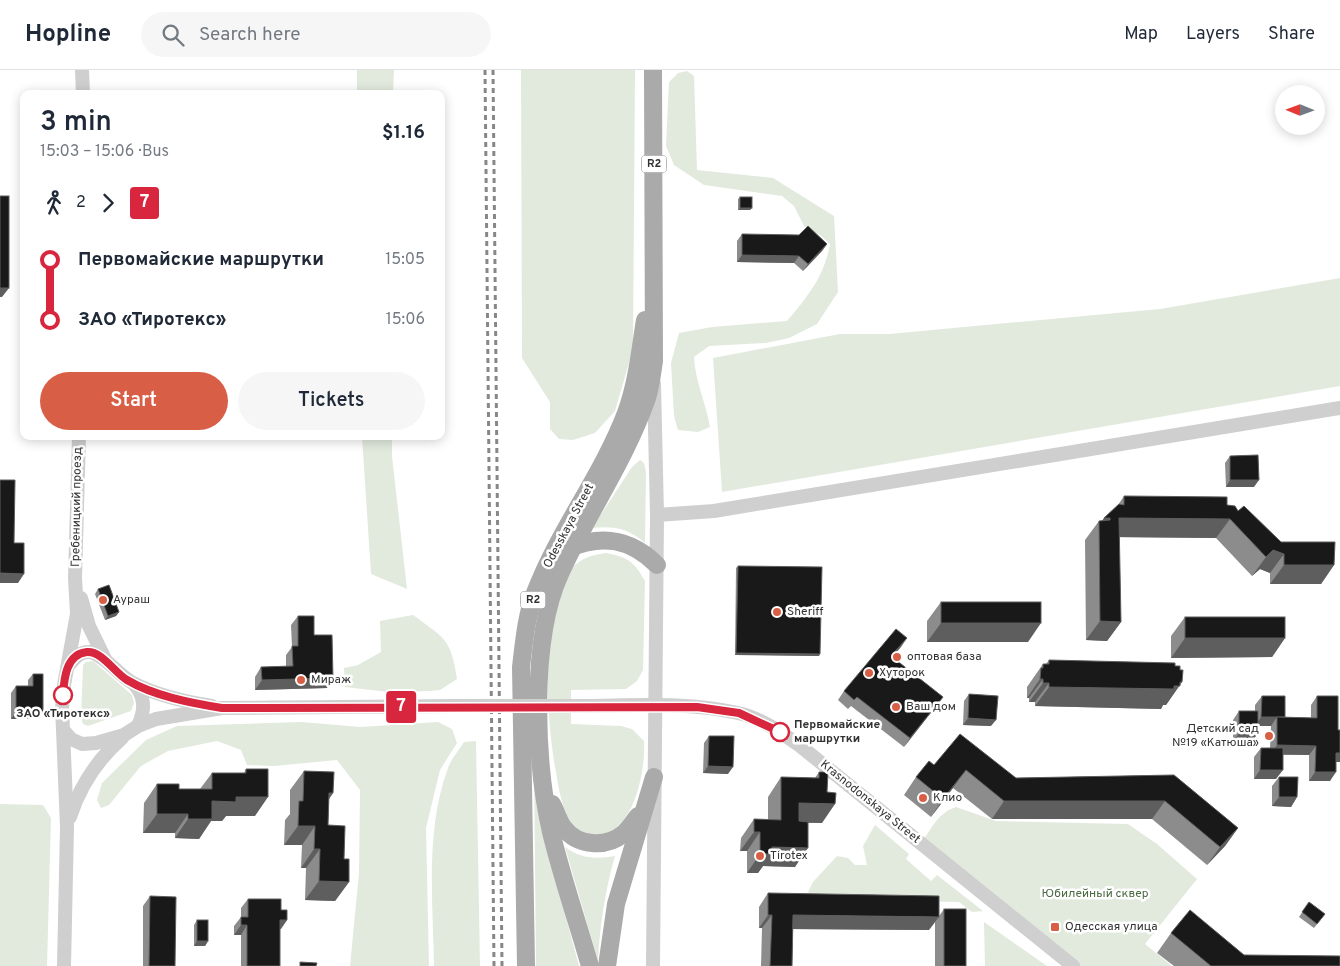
<!DOCTYPE html>
<meta charset="utf-8">
<style>
body{margin:0;font-family:Overpass,sans-serif;background:#f6f6f7;color:#1f2937;height:100vh;display:flex;flex-direction:column;font-size:19px;white-space:nowrap}
*{box-sizing:border-box;margin:0}
p{font-size:16px;color:#747a83}
.icon{flex:none;width:28px;height:28px;fill:none;stroke:currentColor;stroke-width:2;stroke-linecap:round;stroke-linejoin:round}
.map{position:relative;flex:1;overflow:hidden}
.details{position:absolute;left:20px;top:20px;width:425px;height:350px;display:flex;flex-direction:column;background:#fff;border-radius:10px;box-shadow:0 2px 12px #0003}
.details>*{flex:none}
.badge{padding:0 10px;border-radius:4px;font-size:18px;line-height:32px}
.needle{width:32px;rotate:271deg}
.fabs{position:absolute;left:1275px;top:15px;display:grid;gap:10px}
.fabs a{display:grid;place-items:center;width:50px;height:50px;border-radius:50%;background:#fff;box-shadow:0 2px 12px #0003;font-size:25px}
.map>.badge{position:absolute;translate:-50% -50%;box-shadow:0 0 0 2px #fff}
.legs{display:flex;align-items:center;gap:8px;height:55px;padding:0 20px;font-size:16px}
.legs p{margin-inline-start:auto}
.summary{display:flex;align-items:center;justify-content:space-between;height:85px;padding:0 20px}
h1{font-size:28px;font-weight:600;line-height:38px}
.button{display:flex;gap:10px;margin-top:auto;padding:10px 20px}
.button a{flex:1;height:58px;border-radius:30px;background:#d85f45;color:#fff;font-size:20px;font-weight:600;line-height:58px;text-align:center}
.button a+a{background:#f6f6f7;color:#1f2937}
ul{padding:0 20px;list-style:none}
li{display:flex;align-items:center;gap:18px;height:60px;font-size:19px}
li i{display:grid;place-items:center;width:8px;height:100%;margin:0 6px;background:currentColor}
li i::after{content:'';width:12px;height:12px;margin:-6px;border:4px solid;border-radius:50%;background:#fff}
li p{margin-inline-start:auto}
li:first-child i{background:linear-gradient(#0000 50%,currentColor 0)}
li:last-child i{background:linear-gradient(currentColor 50%,#0000 0)}
header{display:flex;align-items:center;gap:30px;box-sizing:border-box;height:70px;padding:0 25px;background:#fff;border-bottom:1px solid #e0e1e3}
header strong{font-size:24px}
nav{display:flex;gap:28px;margin-inline-start:auto;font-size:18px}
.search{width:350px;height:45px;background:#f6f6f7;display:flex;align-items:center;gap:12px;box-sizing:border-box;padding:0 18px;border-radius:28px;color:#747a83;font-size:19px}
.map>svg:first-child{display:block}
</style>
<header>
<strong>Hopline</strong>
<div class="search"><svg class="icon" aria-label="search" viewBox="0 0 24 24"><circle cx="10" cy="10" r="6"/><path d="M15 15l6 6"/></svg>Search here</div>
<nav><a>Map</a><a>Layers</a><a>Share</a></nav>
</header>
<div class="map">
<svg width="1340" height="896" viewBox="0 0 1340 896">
<rect width="100%" height="100%" fill="#fff"/>
<g fill="#e2eade">
<polygon points="357,0 394,0 393,24 357,24"/>
<polygon points="521,0 635,0 633,279 615,341 595,363 573,370 559,369 550,359 550,332 522,288"/>
<path d="M687,1L694,6L697,100L773,108L834,146L838,222L817,254L789,268L766,273L709,276L694,287C695,311 706,333 710,357L698,362L678,360L674,346L671,293L679,263L712,257L787,251C808,226 824,207 830,174L820,165L804,156L794,136L782,126L704,115L674,95L666,76L669,12L678,3Z"/>
<polygon points="1340,208 1340,316 722,422 713,288 840,264 889,264 1160,239"/>
<polygon points="362,366 392,366 392,386 407,519 371,504"/>
<path d="M640,390L644,393L646,402L645,473C627,458 615,456 592,458L632,397Z"/>
<path d="M606,483C627,487 634,491 645,511L643,600L637,611L626,619L571,620V654L621,656L632,659L644,671C646,701 633,768 594,765C585,765 576,761 571,753C560,735 558,712 554,691C546,636 545,591 557,536C559,526 561,512 567,504C577,490 589,485 606,483Z"/>
<path d="M413,545C444,568 451,568 457,609L440,620L430,621L388,622L345,617L344,598L358,595L381,582L380,551Z"/>
<polygon points="93,591 132,625 134,633 131,641 88,656 83,654 81,648 83,595 86,592"/>
<polygon points="301,652 361,657 438,652 452,659 457,673 440,700 426,758 429,896 350,896 359,803 360,720 337,690 274,696 247,695 241,680 217,671 168,681 141,696 109,735 101,738 97,730 102,713 146,670 177,656"/>
<path d="M476,671L480,896H434C433,831 425,760 448,698C451,689 459,680 464,672Z"/>
<polygon points="534,688 542,759 579,896 536,896"/>
<polygon points="0,734 43,735 51,748 47,896 0,896"/>
<path d="M956,737L996,751L1128,754L1157,774L1197,809L1145,874L1172,896H1073L921,773C932,759 937,743 956,737Z"/>
<polygon points="875,755 909,784 906,789 931,811 937,805 983,841 972,842 959,832 833,830 816,828 808,822 813,812 837,786 848,788 855,795 867,795 863,776"/>
<path d="M565,777C581,789 596,789 615,786C605,821 600,855 598,891Z"/>
<polygon points="984,852 1047,896 985,896"/>
</g>
<g fill="none" stroke-linecap="round" stroke-linejoin="round">
<g stroke="#cfcfcf" stroke-width="14">
<polyline points="82,0 83,24"/>
<polyline points="79,366 75,508 77,544 64,615 62,638 63,660 71,669 82,674 96,673 124,665 138,656 156,649 222,638 454,636"/>
<polyline points="657,445 714,441 1340,338"/>
<polyline points="81,528 89,556 105,589"/>
<path d="M68,596C74,589 80,581 90,582C104,584 119,606 133,613C156,625 186,632 212,636"/>
<path d="M134,614C146,627 145,641 138,656"/>
<path d="M577,636C630,636 686,631 738,643C761,648 780,662 799,675L1073,896"/>
<polyline points="63,660 67,757 64,896"/>
<path d="M70,747C80,716 98,689 122,668"/>
<polyline points="653,896 657,445 654,314"/>
</g>
<g stroke="#aaa" stroke-width="18">
<path d="M569,478C603,464 631,469 657,495"/>
<path d="M552,734C556,741 559,752 564,758C577,776 606,778 623,764C629,759 633,752 638,746"/>
<path d="M526,896L521,597C524,572 526,547 535,523C559,460 602,406 626,343C637,313 640,281 645,250"/>
<path d="M590,896C577,851 562,807 551,762C535,692 530,569 560,504C587,444 625,391 647,328C651,316 652,303 654,291L653,0"/>
<polyline points="607,896 616,834 654,707"/>
</g>
<g stroke="#878787" stroke-width="3" stroke-dasharray="5 4" stroke-linecap="butt">
<polyline points="485,0 494,896"/>
<polyline points="493,0 502,896"/>
</g>
<polyline stroke="#cfcfcf" stroke-width="14" points="454,636 577,636"/>
</g>
<g fill="#8c8c8c">
<polygon points="740,127 752,138 750,140 738,140 738,129"/>
<polygon points="742,164 827,174 822,181 803,201 794,193 737,192 737,171"/>
<polygon points="1230,386 1254,417 1226,417 1225,393"/>
<polygon points="1124,426 1227,435 1238,441 1281,472 1334,495 1321,514 1270,514 1270,503 1260,499 1252,506 1216,468 1119,467 1121,552 1107,571 1086,570 1085,470 1099,451 1102,451 1104,448 1118,435"/>
<polygon points="738,496 819,586 735,585 736,498"/>
<polygon points="98,519 119,542 116,546 105,550 95,524"/>
<polygon points="941,532 1028,572 927,572 927,551"/>
<polygon points="298,546 314,565 333,608 327,618 255,620 255,607 261,597 286,597 286,585 292,577 291,555"/>
<polygon points="1185,547 1285,568 1272,587 1171,588 1171,566"/>
<polygon points="901,577 892,587 943,627 904,677 851,636 848,639 838,630 844,621"/>
<polygon points="1049,590 1175,596 1180,600 1182,612 1166,635 1163,635 1161,639 1035,636 1035,632 1029,632 1029,628 1027,628 1027,617 1043,594 1046,594"/>
<polygon points="33,604 39,649 11,649 11,623 16,616 28,616 28,610"/>
<polygon points="969,624 991,656 963,655 964,631"/>
<polygon points="1262,626 1285,647 1311,648 1311,635 1317,626 1336,692 1330,711 1309,711 1309,685 1283,685 1276,709 1254,709 1254,687 1261,678 1270,678 1271,656 1258,656 1258,663 1251,673 1233,672 1233,650 1239,641 1255,641 1255,635"/>
<polygon points="709,666 728,704 703,703 704,673"/>
<polygon points="934,695 1016,708 1174,705 1238,758 1225,776 1207,795 1152,749 992,749 953,718 931,747 904,725 916,707"/>
<polygon points="246,699 255,746 226,746 222,751 211,751 199,769 175,768 175,763 143,763 144,733 157,714 179,719 200,719 212,703 244,703"/>
<polygon points="304,701 333,723 329,729 328,755 344,789 349,812 335,831 305,830 306,798 301,798 302,775 284,775 285,750 290,744 290,720"/>
<polygon points="819,702 822,753 808,753 795,797 763,796 758,803 747,803 747,781 740,781 741,768 754,749 768,750 768,727 781,707 815,708"/>
<polygon points="1279,707 1297,727 1291,737 1272,736 1272,716"/>
<polygon points="768,823 929,860 793,859 792,896 761,896 762,858 759,858 759,837"/>
<polygon points="150,826 175,896 143,896 143,836"/>
<polygon points="248,829 281,840 287,850 280,859 280,896 241,896 241,865 234,865 234,856 241,847 241,838"/>
<polygon points="1309,832 1325,844 1314,858 1299,847"/>
<polygon points="944,839 966,896 935,896 935,852"/>
<polygon points="197,850 208,871 205,876 194,876 194,855"/>
<polygon points="1171,863 1244,885 1340,896 1174,896 1157,883"/>
</g>
<g fill="#5e5e5e">
<polygon points="740,138 752,138 750,140 738,140"/>
<polygon points="827,174 822,181 803,201 808,194"/>
<polygon points="742,185 799,186 794,193 737,192"/>
<polygon points="0,218 9,218 2,227 0,227"/>
<polygon points="1230,410 1259,410 1254,417 1226,417"/>
<polygon points="1104,448 1110,448 1099,464 1099,456"/>
<polygon points="1119,448 1230,449 1216,468 1106,467"/>
<polygon points="1273,480 1284,484 1270,503 1260,499 1252,506 1266,487"/>
<polygon points="1284,495 1334,495 1321,514 1270,514"/>
<polygon points="0,503 24,504 18,513 0,513"/>
<polygon points="119,542 116,546 105,550 108,546"/>
<polygon points="1100,551 1121,552 1107,571 1086,570"/>
<polygon points="941,553 1041,553 1028,572 927,572"/>
<polygon points="907,568 901,577 885,595 891,586"/>
<polygon points="1185,568 1285,568 1272,587 1171,588"/>
<polygon points="736,583 820,584 819,586 735,585"/>
<polygon points="333,608 327,618 255,620 262,610"/>
<polygon points="1040,609 1043,609 1029,628 1027,628"/>
<polygon points="1182,612 1166,635 1163,635 1161,639 1035,636 1049,617"/>
<polygon points="1043,613 1049,613 1035,632 1029,632"/>
<polygon points="943,627 937,635 904,677 910,668"/>
<polygon points="16,642 43,642 39,649 11,649"/>
<polygon points="1261,647 1285,647 1277,647 1271,656 1255,656"/>
<polygon points="968,648 996,650 991,656 963,655"/>
<polygon points="1239,663 1258,663 1251,673 1233,672"/>
<polygon points="1277,675 1316,676 1309,685 1270,684"/>
<polygon points="1336,683 1340,683 1340,692 1330,692"/>
<polygon points="708,696 733,697 728,704 703,703"/>
<polygon points="966,700 953,718 931,747 943,729"/>
<polygon points="1260,700 1283,700 1276,709 1254,709"/>
<polygon points="1315,702 1336,702 1330,711 1309,711"/>
<polygon points="329,723 333,723 320,742"/>
<polygon points="236,727 268,727 255,746 226,746 222,751 211,751 199,769 175,768 188,749 212,731"/>
<polygon points="1279,727 1297,727 1291,737 1272,736"/>
<polygon points="1004,731 1165,731 1152,749 992,749"/>
<polygon points="799,733 835,734 822,753 786,752"/>
<polygon points="157,744 188,744 175,763 143,763"/>
<polygon points="298,756 315,756 302,775 284,775"/>
<polygon points="1238,758 1225,776 1207,795 1220,777"/>
<polygon points="754,762 760,762 747,781 740,781"/>
<polygon points="772,777 808,778 795,797 763,796 758,803 747,803 760,784"/>
<polygon points="314,779 320,779 306,798 301,798"/>
<polygon points="319,811 349,812 335,831 305,830"/>
<polygon points="768,845 772,845 762,858 759,858"/>
<polygon points="793,845 939,847 929,860 784,859"/>
<polygon points="280,850 287,850 281,859 274,859"/>
<polygon points="241,855 247,855 241,865 234,865"/>
<polygon points="197,871 208,871 205,876 194,876"/>
</g>
<g fill="#191919" stroke="#5e5e5e">
<rect x="0" y="126" width="9" height="92"/>
<rect x="740" y="127" width="12" height="11"/>
<polygon points="808,156 827,174 808,194 799,186 742,185 742,164 799,165"/>
<polygon points="1258,385 1259,410 1230,410 1230,386"/>
<polygon points="0,410 15,410 14,473 24,473 24,504 0,503"/>
<polygon points="1124,426 1227,427 1227,435 1235,436 1238,441 1244,436 1281,472 1335,472 1334,495 1284,495 1284,484 1273,480 1266,487 1230,449 1119,448 1121,552 1100,551 1099,451 1110,450 1110,448 1104,448 1119,434 1124,435"/>
<polygon points="738,496 822,497 820,584 736,583"/>
<polygon points="109,515 119,542 108,546 98,519"/>
<rect x="941" y="532" width="100" height="21"/>
<polygon points="298,546 314,546 314,565 332,565 333,608 262,610 261,597 293,596 292,576 298,576"/>
<rect x="1185" y="547" width="100" height="21"/>
<polygon points="896,559 907,568 891,586 943,627 910,668 857,627 854,630 844,621"/>
<polygon points="1049,590 1175,593 1175,596 1180,596 1180,600 1183,600 1182,612 1180,612 1180,616 1174,616 1174,619 1049,617 1049,613 1043,613 1043,609 1040,609 1041,598 1043,598 1043,594 1049,594"/>
<polygon points="33,604 43,604 43,642 16,642 16,616 33,616"/>
<polygon points="969,624 998,626 996,650 968,648"/>
<polygon points="1262,626 1285,626 1285,647 1261,647"/>
<polygon points="1317,626 1338,626 1338,660 1340,660 1340,683 1336,683 1336,702 1315,702 1316,676 1277,675 1277,647 1317,648"/>
<rect x="1239" y="641" width="19" height="22"/>
<polygon points="960,664 1016,708 1174,705 1238,758 1220,777 1165,731 1004,731 966,700 943,729 916,707 929,691 934,695"/>
<polygon points="709,666 734,666 733,697 708,696"/>
<polygon points="1261,678 1283,678 1283,700 1260,700"/>
<polygon points="246,699 268,699 268,727 236,727 236,732 212,731 212,749 188,749 188,744 157,744 157,714 179,714 179,719 212,719 212,703 246,703"/>
<polygon points="304,701 334,702 333,723 329,723 328,755 345,756 344,789 349,789 349,812 319,811 320,779 314,779 315,756 298,756 299,731 303,731"/>
<polygon points="819,702 828,702 827,722 836,723 835,734 799,733 799,751 808,752 808,778 772,777 772,784 760,784 760,762 754,762 754,749 781,750 781,707 819,708"/>
<polygon points="1279,707 1298,707 1297,727 1279,727"/>
<polygon points="768,823 939,826 939,847 793,845 792,896 770,896 772,845 768,845"/>
<polygon points="150,826 176,827 175,896 149,896"/>
<polygon points="248,829 281,829 281,840 287,840 287,850 280,850 280,896 247,896 247,855 241,855 241,847 248,847"/>
<polygon points="1309,832 1325,844 1317,854 1302,842"/>
<rect x="944" y="839" width="22" height="57"/>
<polygon points="1190,840 1244,885 1340,886 1340,896 1211,896 1171,863"/>
<rect x="197" y="850" width="11" height="21"/>
<polygon points="300,892 317,893 316,896 300,896"/>
</g>
<g fill="none" stroke-linecap="round" stroke-linejoin="round">
<defs>
<path id="line-1" d="M63,625C64,609 66,584 87,582C102,581 114,602 127,610C154,626 191,633 222,638L697,637L739,643L780,662"/>
</defs>
<use href="#line-1" stroke="#fff" stroke-width="11"/>
<use href="#line-1" stroke="#d7263d" stroke-width="8"/>
</g>
<g fill="#d85f45" stroke="#fff" stroke-width="2">
<circle cx="103" cy="530" r="5"/>
<circle cx="777" cy="542" r="5"/>
<circle cx="897" cy="587" r="5"/>
<circle cx="869" cy="603" r="5"/>
<circle cx="301" cy="610" r="5"/>
<circle cx="896" cy="637" r="5"/>
<circle cx="1269" cy="666" r="5"/>
<circle cx="923" cy="728" r="5"/>
<circle cx="760" cy="786" r="5"/>
<rect x="1050" y="852" width="10" height="10" rx="2.5"/>
</g>
<g fill="#fff" stroke="#d7263d" stroke-width="2.5">
<circle cx="63" cy="625" r="9"/>
<circle cx="780" cy="662" r="9"/>
</g>
<g text-anchor="middle" dominant-baseline="central" stroke-width="5" stroke-linejoin="round" paint-order="stroke">
<g fill="#fff" stroke="#707070" stroke-width="1">
<rect x="641.5" y="85.5" width="25" height="17" rx="4"/>
<rect x="520.5" y="521.5" width="25" height="17" rx="4"/>
</g>
<g font-size="11" font-weight="bold" fill="#323232">
<text x="654" y="94">R2</text>
<text x="533" y="530">R2</text>
</g>
<g font-size="12" fill="#323232" stroke="#fff">
<text transform="translate(77 437) rotate(-89)">Гребеницкий проезд</text>
<text transform="translate(569 456) rotate(-62)">Odesskaya Street</text>
<text transform="translate(870 732) rotate(39)">Krasnodonskaya Street</text>
</g>
<g font-size="12" fill="#323232" stroke="#fff" text-anchor="start">
<text x="113" y="530">Аураш</text>
<text x="787" y="542">Sheriff</text>
<text x="907" y="587">оптовая база</text>
<text x="879" y="603">Хуторок</text>
<text x="311" y="610">Мираж</text>
<text x="906" y="637">Ваш дом</text>
<text x="1259" y="659" text-anchor="end">Детский сад<tspan x="1259" dy="14">№19 «Катюша»</tspan></text>
<text x="933" y="728">Клио</text>
<text x="770" y="786">Tirotex</text>
<text x="1065" y="857">Одесская улица</text>
</g>
<g font-size="12" font-weight="bold" fill="#323232" stroke="#fff">
<text x="63" y="644">ЗАО «Тиротекс»</text>
<text x="794" y="655" text-anchor="start">Первомайские<tspan x="794" dy="14">маршрутки</tspan></text>
</g>
<g font-size="12" fill="#4b6b42" stroke="#fff">
<text x="1095" y="824">Юбилейный сквер</text>
</g>
</g>
</svg>
<div class="fabs">
<a><svg class="needle" viewBox="-14 -14 28 28"><path d="M0-13l5 13h-10z" fill="#e53935"/><path d="M0 13l5-13h-10z" fill="#747a83"/></svg></a>
</div>
<b class="badge" style="left:401px;top:637px;background:#d7263d;color:#fff">7</b>
<section class="details">
<div class="summary"><div><h1>3 min</h1><p>15:03 – 15:06 · Bus</p></div><b>$1.16</b></div>
<div class="legs"><svg class="icon" aria-label="walk" viewBox="0 0 24 24"><circle cx="13" cy="4" r="2"/><path d="M13 8l-2 6 4 7M11 14l-3 7M7 12l3-4h3l4 4"/></svg>2<svg class="icon" aria-label="forward" viewBox="0 0 24 24"><path d="M9 5l7 7-7 7"/></svg><b class="badge" style="background:#d7263d;color:#fff">7</b></div>
<ul>
<li><i style="color:#d7263d"></i><b>Первомайские маршрутки</b><p>15:05</p></li>
<li><i style="color:#d7263d"></i><b>ЗАО «Тиротекс»</b><p>15:06</p></li>
</ul>
<div class="button"><a>Start</a><a>Tickets</a></div>
</section>
</div>
